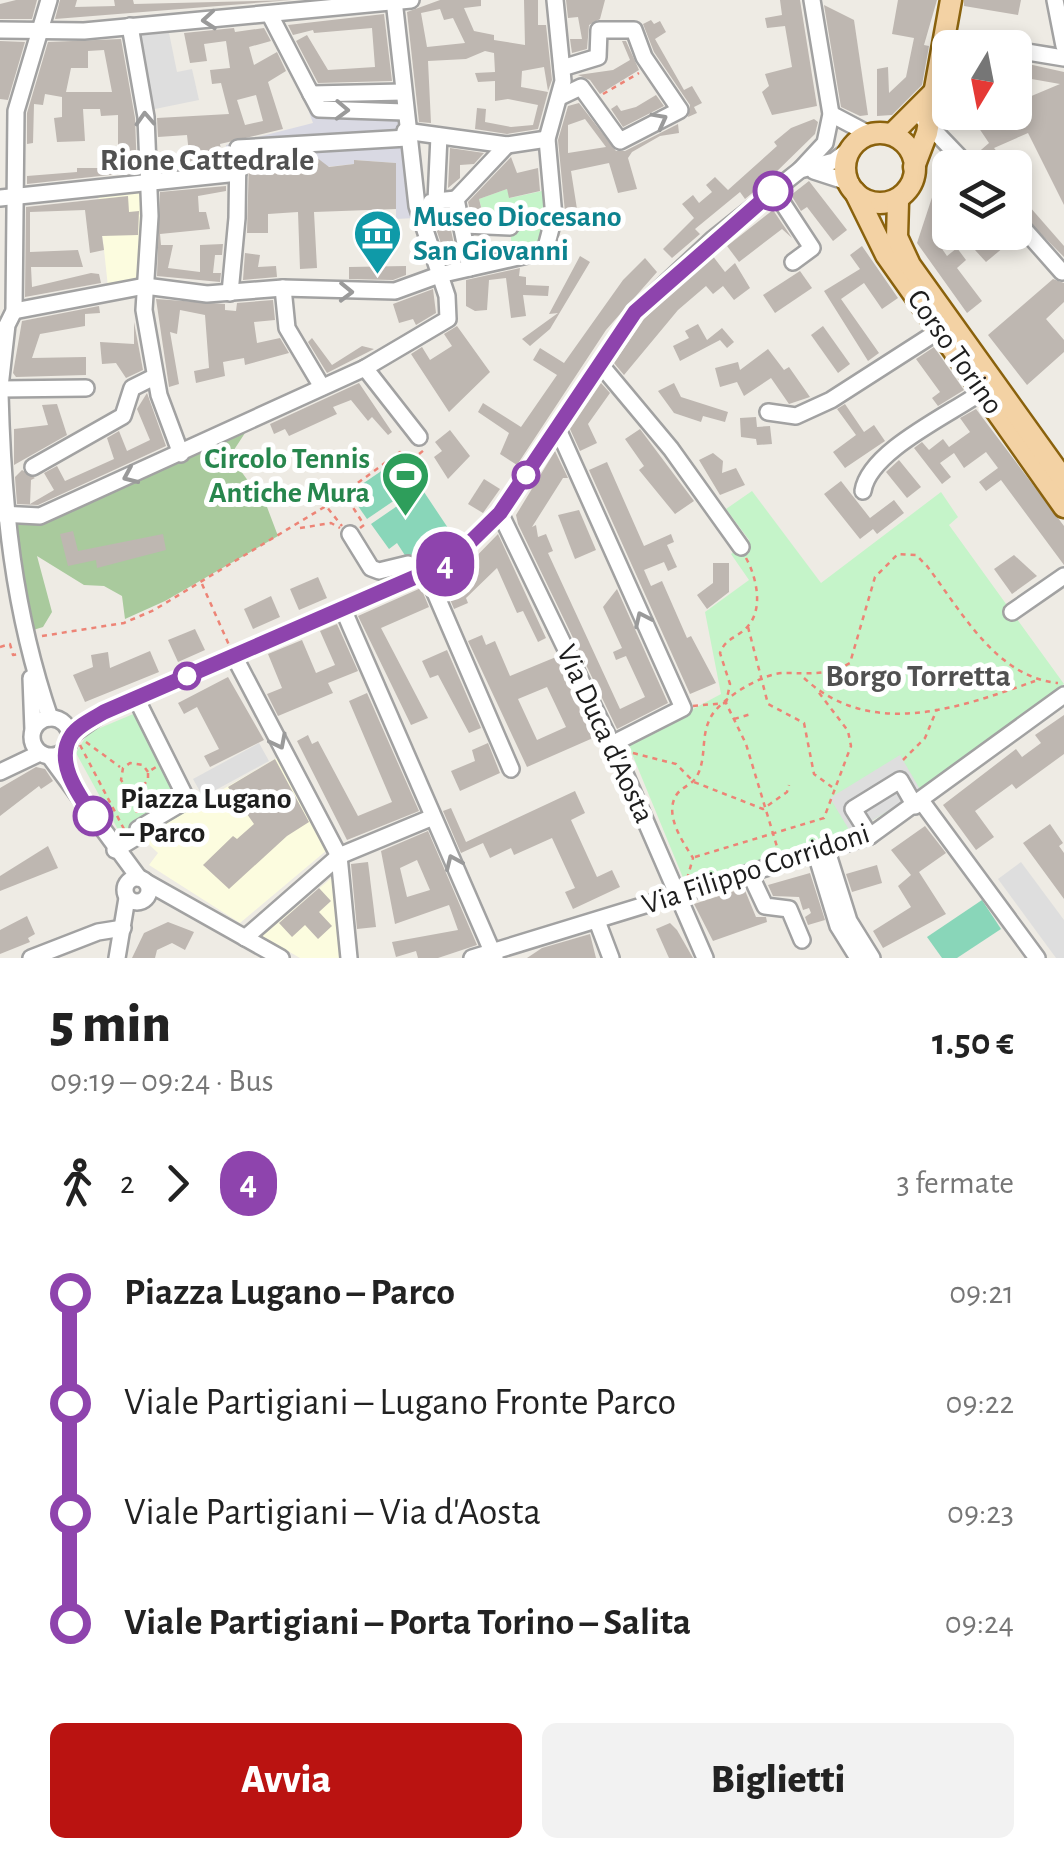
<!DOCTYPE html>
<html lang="it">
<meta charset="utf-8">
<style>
body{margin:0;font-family:"Alegreya Sans",sans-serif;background:#f2f2f2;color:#222;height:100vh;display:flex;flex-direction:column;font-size:38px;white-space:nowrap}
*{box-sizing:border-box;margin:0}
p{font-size:32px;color:#767676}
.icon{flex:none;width:55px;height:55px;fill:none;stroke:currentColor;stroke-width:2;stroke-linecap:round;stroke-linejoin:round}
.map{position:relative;height:958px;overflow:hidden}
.panel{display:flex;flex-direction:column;background:#fff;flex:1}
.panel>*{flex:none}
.badge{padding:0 20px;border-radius:32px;font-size:35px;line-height:65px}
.needle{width:65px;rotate:190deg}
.tools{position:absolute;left:932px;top:30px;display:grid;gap:20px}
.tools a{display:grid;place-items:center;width:100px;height:100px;border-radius:15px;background:#fff;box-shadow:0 5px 15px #0003;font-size:50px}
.map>.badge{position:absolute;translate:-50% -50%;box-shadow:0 0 0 5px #fff}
.legs{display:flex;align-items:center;gap:15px;height:110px;padding:0 50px;font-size:32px}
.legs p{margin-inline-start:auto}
.summary{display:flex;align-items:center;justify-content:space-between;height:170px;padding:0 50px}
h1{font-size:55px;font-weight:800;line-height:75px}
.action{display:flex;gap:20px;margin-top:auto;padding:20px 50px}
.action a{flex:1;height:115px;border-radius:15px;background:#ba1311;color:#fff;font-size:40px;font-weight:800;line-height:115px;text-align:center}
.action a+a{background:#f2f2f2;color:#222}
ul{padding:0 50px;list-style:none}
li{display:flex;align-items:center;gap:35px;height:110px;font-size:38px}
li i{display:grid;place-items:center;width:15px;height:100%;margin:0 12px;background:currentColor}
li i::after{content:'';width:25px;height:25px;margin:-12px;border:8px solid;border-radius:50%;background:#fff}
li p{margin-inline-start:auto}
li:first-child i{background:linear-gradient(#0000 50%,currentColor 0)}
li:last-child i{background:linear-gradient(currentColor 50%,#0000 0)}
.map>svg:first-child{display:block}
</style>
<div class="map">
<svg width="1064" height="958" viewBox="0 0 1064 958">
<rect width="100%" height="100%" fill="#eeebe4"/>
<g fill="#fcfcdf">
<polygon points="139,189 144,193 142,280 108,287 98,194"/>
<polygon points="280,756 327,850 240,923 149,865 158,853 141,837"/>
<polygon points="335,875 341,958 300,958 262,936"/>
</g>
<polygon fill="#a9ca9d" points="245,433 230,456 267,507 278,536 165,601 125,619 122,596 104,586 84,585 37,556 52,612 43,627 30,631 12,526 41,520"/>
<g fill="#c5f4c9">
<polygon points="507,189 510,198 551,189 543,238 535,245 512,250 510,227 486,224 479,199"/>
<polygon points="752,491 821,583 941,492 958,517 949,525 1064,684 922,791 851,833 686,885 628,744 721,694 705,612 749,580 731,554 749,540 726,509"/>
<polygon points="138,712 186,812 127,846 76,753 88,733"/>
</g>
<g fill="#89d6b9">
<polygon points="399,459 417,485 367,519 349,493"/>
<polygon points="422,489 450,531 408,560 397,543 389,549 371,524"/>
<polygon points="982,900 1001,929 957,958 942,958 927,937"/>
</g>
<g fill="#dedede">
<polygon points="169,33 177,72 192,69 199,100 150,110 139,35"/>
<polygon points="259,743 269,761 203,797 193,779"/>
<polygon points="900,755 921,791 851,833 830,798"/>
<polygon points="1021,862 1064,920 1064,958 1056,958 998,879"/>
</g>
<polygon fill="#d9d9e3" points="309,112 401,116 415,218 396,219 396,163 355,160 354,164 326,167 316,157 309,158 304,168 284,169 283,155 242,160 228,168 226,145 313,123"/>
<g fill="#beb7b1" fill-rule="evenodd">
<polygon points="16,0 37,0 32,19 0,19 0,4"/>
<polygon points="60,0 77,0 75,7 115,6 114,0 133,0 134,4 292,0 55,19"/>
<path d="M440,0H481V6L464,8L474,31L494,35V40L525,45L524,0H538V25H546L552,80L548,91L544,67L522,71L521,87L548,92L538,129L507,134L475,129L477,108L486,109L485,122L511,127L533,125L538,105L508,99L495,101V81L478,82L475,73L495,72L494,53L485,51L466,59L428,61L431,123L419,122L407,12ZM440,9L444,20L453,18L465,43L427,47L421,13Z"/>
<polygon points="566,0 605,0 600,19 589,25 587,49 572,53 570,39 582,39 578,17 568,18"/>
<polygon points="780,0 800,0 817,106 772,115 762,92 769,86 765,74 792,67 785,26 767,28 765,18 782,15"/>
<polygon points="898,0 937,0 924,45 929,46 922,85 892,115 877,116 877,69 888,67 889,93 906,77 914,38 892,34"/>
<polygon points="964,0 1021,0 1018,15 964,6"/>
<polygon points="824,5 854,20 868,115 860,116 841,107"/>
<polygon points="384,14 392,81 318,83 296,41 307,35 328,70 375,67 372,28 314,33 313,30 293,35 288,25"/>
<polygon points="651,20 654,24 660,21 666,32 655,39 684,90 692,86 702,103 694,107 697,113 688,117 690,105 654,52 643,24"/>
<path d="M234,28L235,32L264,28L271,41L249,47L254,65L277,52L286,71L268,82L283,129L220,144L223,163L159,170V166L190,163L187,135L158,137L157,118L229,114L221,83L212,84L210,70L230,68L226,41L204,44L207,61L190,63L184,33ZM256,95L263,121L245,125L237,100Z"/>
<path d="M121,39L135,118L137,172L27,184V176L77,172V168H118V115L101,116L100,109H83L85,141L57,142L54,118L62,117V97L45,94L43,105L34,104L33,143L27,144V113L48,42ZM104,50L112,92H66L71,68H88V51Z"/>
<polygon points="0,41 25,42 8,100 0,99"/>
<polygon points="622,41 626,41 639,70 600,94 590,80 578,75 613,70 630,60"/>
<polygon points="1015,61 1064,72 1064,205 1028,133 994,148 1011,168 981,168 974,156 989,143 968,112 1015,112 1015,103 1060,84 1015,76"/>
<polygon points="656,95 664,106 623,127 611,109 617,105 621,111 636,107"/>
<path d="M579,103L616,151H625L678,124L679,133L660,136L632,152L628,158L637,189L618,193L609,163L571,171L577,209L565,212L558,140L568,106ZM585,119L606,147L568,153V125Z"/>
<polygon points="814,119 818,122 815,134 768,180 745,199 740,192 695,229 700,234 672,258 663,249 694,218 682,204 693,195 699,203 712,192 706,185 715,177 728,190 777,146 774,142 791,128"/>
<polygon points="450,148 484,153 474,164 460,165 460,178 448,188"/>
<polygon points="284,157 284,168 304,168 309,158 316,157 329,167 354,164 354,160 396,163 396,209 314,212 317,268 300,269 298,212 268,214 268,233 247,233 249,160"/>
<polygon points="511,157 517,173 538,168 540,191 509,198 507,189 479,199 483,215 471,214 468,202"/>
<polygon points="945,158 954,167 950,168 950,228 937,224 933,236 947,256 957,248 966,260 957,268 982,301 967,313 917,243"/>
<polygon points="809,181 847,230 833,241 807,207 801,211 791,195"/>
<polygon points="1015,182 1025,194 1022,198 1064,246 1064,257 1015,208"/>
<polygon points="226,186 226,191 198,196 199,212 206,212 210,229 160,234 161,245 173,245 168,268 200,272 200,245 223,244 222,255 215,255 213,273 221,273 220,282 157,276 160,192"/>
<polygon points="128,196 129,212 139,211 138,235 102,236 104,250 90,253 85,210 30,212 30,252 78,250 83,267 31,267 32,287 91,273 99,274 101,283 25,297 26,207"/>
<polygon points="773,210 792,238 782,229 739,262 727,246"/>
<polygon points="447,211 457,259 447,262 431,213"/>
<polygon points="995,232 1012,232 1016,237 986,262 975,250"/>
<polygon points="862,246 898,298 882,309 864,283 841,299 879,353 868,361 824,291 860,269 850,255"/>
<polygon points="245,253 260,255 258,267 276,266 277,277 243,280"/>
<polygon points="712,255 725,272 735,263 750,288 734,300 723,286 713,294 706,286 678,310 624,375 614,363 644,319"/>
<polygon points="580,256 590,262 550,329 530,346 522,339 558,313 549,314"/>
<polygon points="645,258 657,272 606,330 517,465 500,454 509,433 478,412 483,403 521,427 557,375 533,360 540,348 564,363 623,280"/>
<polygon points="406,266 406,275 393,280 349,279 349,267"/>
<polygon points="520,268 519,276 526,277 526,285 549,286 548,296 523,295 526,316 511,318 506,278 489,280 487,310 475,311 466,306 466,280"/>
<polygon points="800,271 812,288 775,313 763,295"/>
<polygon points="1053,279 1064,283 1064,302 1046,319 1064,340 1064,352 1027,385 988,335"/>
<polygon points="433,289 436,313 416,325 413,319 399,323 393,304"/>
<polygon points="156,299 225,304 225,310 236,311 237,303 273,300 275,320 254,322 257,343 280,338 289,353 245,365 244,358 223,362 225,376 196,383 194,371 209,368 205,315 180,310 177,334 170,332 179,384 169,387"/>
<polygon points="99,306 100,313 85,314 85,326 40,334 32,358 86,357 86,375 16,377 13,373 22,321"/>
<polygon points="134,322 143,370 126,378 116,363 102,364 100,342 134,344"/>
<polygon points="698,324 707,340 722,328 734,342 727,348 720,340 680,361 673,346 689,338 685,331"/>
<polygon points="457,326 490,372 449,412 411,354 422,347 430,360 452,346 444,334"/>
<polygon points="823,326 850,364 838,373 811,335"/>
<polygon points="312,338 332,365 362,346 374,349 327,373 308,342"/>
<polygon points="934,347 964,390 938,406 932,398 940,392 916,359"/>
<polygon points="768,349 784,370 789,367 810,397 789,404 771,378 744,396 737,382 720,387 715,368 738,362 740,370"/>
<polygon points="359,383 392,432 388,435 372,417 368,421 351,400 333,407 337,414 289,436 285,429 274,434 270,424"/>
<polygon points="601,383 610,393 588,424 597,443 580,451 570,429"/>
<polygon points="674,383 681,397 728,412 725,422 703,416 701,422 674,413 658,391"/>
<polygon points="147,393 166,446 38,505 17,504 15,477 22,470 35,478 31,480 30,504 54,490 44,473 57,466 65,481 114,459 107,438 119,431 127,451 150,440 137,409"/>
<polygon points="57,404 67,435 14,465 14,429 48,425 42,405"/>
<polygon points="845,404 864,432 874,425 885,441 845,468 833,452 856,435 837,409"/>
<polygon points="976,409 1064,526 1064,565 1001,480 986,491 979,482 998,468 986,452 964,468 954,453 940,463 951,477 942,484 914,448 922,442 929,450 943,439 949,447 970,432 960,418"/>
<polygon points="756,417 757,427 770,426 772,444 757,445 756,439 741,437 740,418"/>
<polygon points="640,429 694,501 675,514 639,470 644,466 625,439"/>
<polygon points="450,430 470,456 448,479 434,457 442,451 435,442"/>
<polygon points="555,451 568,478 563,478 532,527 536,525 538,537 546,534 553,551 548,553 620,709 645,697 626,656 616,660 613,652 622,648 603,607 617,589 668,703 617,729 518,524 516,515"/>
<polygon points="713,453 723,461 722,473 736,468 745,485 720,495 699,460"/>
<polygon points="899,460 921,487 907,498 886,472"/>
<polygon points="607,462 644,546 671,534 674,542 667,545 677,567 668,571 664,562 644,570 651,586 662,581 687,638 691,636 716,683 690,694 589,470"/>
<polygon points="484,479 500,489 483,513 468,504"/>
<polygon points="841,481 870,518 894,500 904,513 877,534 873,529 860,539 824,494"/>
<polygon points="579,510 596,550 575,559 558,515"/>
<polygon points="73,531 78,551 163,534 166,550 97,568 96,560 68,566 60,534"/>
<polygon points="498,534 546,638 538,642 523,611 517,613 497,568 466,598 468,603 454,609 443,582 462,571"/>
<polygon points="1014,555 1037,576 1012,594 994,569"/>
<polygon points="713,563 729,563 729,592 707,609 697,595 713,583"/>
<polygon points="318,577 327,598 299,610 290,589"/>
<polygon points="421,588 429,607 381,628 428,718 411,725 358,616"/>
<polygon points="271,596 280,617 253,629 244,609"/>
<polygon points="337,624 358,671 328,683 333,693 278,716 267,694 282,688 268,654 302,640 316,673 335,665 320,631"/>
<polygon points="195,629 205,650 178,662 168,640"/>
<path d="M482,635L486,645L495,641L510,676L556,657L593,738L527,767L468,641ZM547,687L566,727L537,740L518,699Z"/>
<polygon points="447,650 481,728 469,733 438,675 430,678 422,661"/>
<polygon points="150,651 159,672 85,702 73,675 93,667 91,655 108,652 110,668"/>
<polygon points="228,677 264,740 210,767 204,756 219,749 197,707 184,714 178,703"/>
<polygon points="367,693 419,811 347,840 297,741 308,735 312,744 318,741 358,816 392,802 349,701"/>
<polygon points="1064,715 1064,754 1016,789 1012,784 975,811 994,837 976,850 943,805 1016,749 1022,757 1041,743 1035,735"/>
<polygon points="488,743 500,773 460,791 451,771 475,761 472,750"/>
<polygon points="275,759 309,822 287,836 229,889 203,865 233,836 237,839 254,824 228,787"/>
<polygon points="36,767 45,769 53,781 41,789 39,786 0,816 0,788"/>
<polygon points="575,791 585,813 571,820 597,877 612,870 620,887 573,909 565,892 575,888 552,838 514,855 511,848 490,858 483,843 461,853 443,811 451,808 466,842"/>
<polygon points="1050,824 1063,843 1059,846 1064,853 1064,899 1023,843"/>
<polygon points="925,826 946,853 919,872 946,914 883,948 873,931 911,907 898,886 911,875 891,850"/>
<path d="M428,831L477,945L438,958H418L416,951L396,957L392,942L458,930L449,905L395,924L381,851ZM417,860L430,890L407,897L400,868Z"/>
<polygon points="48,846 58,868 0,891 0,876"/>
<polygon points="368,862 376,927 357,929 351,864"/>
<polygon points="877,865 882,883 852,892 846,874"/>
<polygon points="810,873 825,920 808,925 805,917 811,913 809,908 803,910 799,897 773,896 768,885"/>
<polygon points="319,888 331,901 319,912 332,926 318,939 305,925 292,937 279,923"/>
<polygon points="744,888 756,917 766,917 767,922 713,941 694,904"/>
<polygon points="27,916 35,934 28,938 30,942 0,954 0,930"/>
<polygon points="168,922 194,932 185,950 172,943 157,950 155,958 132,958 144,933"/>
<polygon points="670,923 677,930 693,958 669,958 656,929"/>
<polygon points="590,934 596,958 527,958 542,948"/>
</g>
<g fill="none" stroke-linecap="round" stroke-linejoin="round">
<defs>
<g id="minor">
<polyline points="1055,0 1064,46"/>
<polyline points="270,15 311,94"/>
<polyline points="130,26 146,117 150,216 144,310 159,395 181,454"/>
<polyline points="0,30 84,31 411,0"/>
<polyline points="944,38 1001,48"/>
<polyline points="1015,50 1064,58"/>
<polyline points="403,92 311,94 319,109 404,112"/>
<polyline points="562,96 581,87 620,141 680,110 644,57 634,30 599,30 598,57 562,68"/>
<polyline points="831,114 867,133"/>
<polyline points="924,120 970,168"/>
<polyline points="405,131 507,145 547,139"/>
<polyline points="800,170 825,143 831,114 812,0"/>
<polyline points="814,171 851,183"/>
<polyline points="774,190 812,248 793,262"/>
<polyline points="0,198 238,173"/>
<polyline points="456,199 507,145"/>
<polyline points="436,201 456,199 470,268"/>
<polyline points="431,202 436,201 439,136"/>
<polyline points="1015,219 1062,272"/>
<polyline points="464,225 510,227"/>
<polyline points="283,288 287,328 322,387"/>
<polyline points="230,293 237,218 238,148 407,138"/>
<polyline points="14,311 145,286 207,294 283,288 395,291 439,275 545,251 554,217 547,139 563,81 555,0"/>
<polyline points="600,364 671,449 741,547"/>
<polyline points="365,368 419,437"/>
<polyline points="0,387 7,325 14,311 16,111 49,0"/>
<polyline points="0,389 86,388"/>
<path d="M0,394C3,508 13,610 50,718"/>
<polyline points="768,412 796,416 831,400 940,330"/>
<polyline points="557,427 683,708 612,744"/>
<polyline points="33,467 123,416 132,388 154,377"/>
<path d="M863,491C869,451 951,414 983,391"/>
<polyline points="500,513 616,753 705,958"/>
<polyline points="0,514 40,516 365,368 448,319 447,296 417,206 394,0"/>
<polyline points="350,534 371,568 379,571 408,564 427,574 511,769"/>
<polyline points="343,609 495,958"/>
<polyline points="1012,612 1064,576"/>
<polyline points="234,656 339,856 349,958"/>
<polyline points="31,678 33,730"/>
<circle cx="51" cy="737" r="19"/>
<polyline points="70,736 104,712 450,562 500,513 635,312 713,239 800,170 834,161 850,149"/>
<polyline points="50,757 139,878"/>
<polyline points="0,772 40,753"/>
<polyline points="922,802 1037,958"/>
<polyline points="870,836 853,809 900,780 915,806"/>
<polyline points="115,850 138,836 138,829 187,800 141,708"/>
<polyline points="827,851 849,921 872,958"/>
<polyline points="816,854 838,926 858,958"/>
<polyline points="750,874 765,906 789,909 802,940"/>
<circle cx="137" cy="890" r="12"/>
<polyline points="146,882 281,958"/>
<polyline points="597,921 611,958"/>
<polyline points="245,938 339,856 433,817"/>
<polyline points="31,958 98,932 123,928"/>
<polyline points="117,958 127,898"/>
<polyline points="472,958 870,836 1064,695"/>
</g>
<g id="major">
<polyline points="894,132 933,93"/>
<circle cx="880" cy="168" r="35"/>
<polyline points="914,167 927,133 951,0"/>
<polyline points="855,192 886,255 1064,507"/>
<polyline points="898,202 897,237 910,265 1064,480"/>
</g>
</defs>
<use href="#minor" stroke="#a2a2a2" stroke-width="20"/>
<use href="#major" stroke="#8a620d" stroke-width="25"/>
<g stroke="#ed8476" stroke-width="2.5" stroke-dasharray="5 5" stroke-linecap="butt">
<polyline points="603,94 639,73"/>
<polyline points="300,528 331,523 340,528"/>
<polyline points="360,528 364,525 344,493 400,452 408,463 424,450"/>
<path d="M746,558C756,576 764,608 748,626C738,638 726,637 720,653L730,684L726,703L746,744L778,850"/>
<polyline points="202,584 229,645"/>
<polyline points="748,627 768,704 804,723 814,774 832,787"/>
<polyline points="42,636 124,623 154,610 326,506 342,526"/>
<polyline points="0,647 10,644 13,655 20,654"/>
<path d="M804,678C871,740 959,708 1035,681"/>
<polyline points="693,706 725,703"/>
<polyline points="734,719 751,714"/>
<polyline points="86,742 120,767"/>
<polyline points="80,745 125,831"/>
<polyline points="633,753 676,764 694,782 763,809 787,792 789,785"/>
<polyline points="903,760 925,738 937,709"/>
<polyline points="148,772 143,765 130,763 123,768 121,780 128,789 140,789 148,780 148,772 156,767"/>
<polyline points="136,791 137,813"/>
<polyline points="695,857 824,818 851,746 848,731 817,690"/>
<path d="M687,879L693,858C683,842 663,814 677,794C683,786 693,785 698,774C707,755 700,734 712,715C724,697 763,673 784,673C809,673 827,676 850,663L875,577L898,554L916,555L927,566C962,612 996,677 1058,683"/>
</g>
<use href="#minor" stroke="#fff" stroke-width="15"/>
<use href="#major" stroke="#f3d2a4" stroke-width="20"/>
</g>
<defs><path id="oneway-chevron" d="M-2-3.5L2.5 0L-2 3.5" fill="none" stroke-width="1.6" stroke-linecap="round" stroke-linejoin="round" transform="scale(2.5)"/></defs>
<g stroke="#9a9a9a">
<use href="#oneway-chevron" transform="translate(209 20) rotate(175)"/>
<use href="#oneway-chevron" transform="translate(342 110) rotate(2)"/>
<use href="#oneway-chevron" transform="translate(145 119) rotate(-93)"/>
<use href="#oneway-chevron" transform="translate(660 120) rotate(-28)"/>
<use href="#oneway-chevron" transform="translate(346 292) rotate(1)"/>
<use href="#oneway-chevron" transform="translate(130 476) rotate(156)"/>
<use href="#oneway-chevron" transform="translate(642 619) rotate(-115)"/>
<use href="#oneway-chevron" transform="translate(279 742) rotate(63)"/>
<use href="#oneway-chevron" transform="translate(453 862) rotate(-114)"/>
</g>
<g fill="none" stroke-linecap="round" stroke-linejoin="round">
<defs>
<path id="line-1" d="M93,816C79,795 54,762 71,736C77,726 94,718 104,712L450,562L500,513L635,312L773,191"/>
</defs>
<use href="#line-1" stroke="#fff" stroke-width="22"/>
<use href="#line-1" stroke="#8e44ad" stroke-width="15"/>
</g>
<defs>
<symbol id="museum-pin" viewBox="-11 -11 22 30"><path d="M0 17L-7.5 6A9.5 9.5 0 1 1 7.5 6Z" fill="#0f9aa8" stroke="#fff"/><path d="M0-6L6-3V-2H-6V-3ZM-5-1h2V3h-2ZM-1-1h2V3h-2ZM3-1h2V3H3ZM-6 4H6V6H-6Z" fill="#fff"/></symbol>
<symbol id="stadium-pin" viewBox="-11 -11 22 30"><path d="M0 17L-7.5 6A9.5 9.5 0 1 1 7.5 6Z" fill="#2e9e5b" stroke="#fff"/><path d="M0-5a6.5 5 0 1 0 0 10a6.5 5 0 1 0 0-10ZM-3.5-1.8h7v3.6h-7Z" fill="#fff"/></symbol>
</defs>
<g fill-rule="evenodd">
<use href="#museum-pin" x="350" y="206" width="55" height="75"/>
<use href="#stadium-pin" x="378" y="448" width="55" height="75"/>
</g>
<g fill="#fff" stroke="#8e44ad" stroke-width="5">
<circle cx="773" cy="191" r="18"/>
<circle cx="526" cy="475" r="12"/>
<circle cx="187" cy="676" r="12"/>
<circle cx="93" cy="816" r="18"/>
</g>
<g text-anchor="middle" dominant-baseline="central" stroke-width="10" stroke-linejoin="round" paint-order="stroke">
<g font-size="30" font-weight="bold" fill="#0d838f" stroke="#fff" text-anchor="start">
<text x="413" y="217">Museo Diocesano<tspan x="413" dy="34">San Giovanni</tspan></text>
</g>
<g font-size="30" fill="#1e1e1e" stroke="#fff">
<text transform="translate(955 352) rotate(55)">Corso Torino</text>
<text transform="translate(605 734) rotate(65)">Via Duca d'Aosta</text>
<text transform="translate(756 869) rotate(-18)">Via Filippo Corridoni</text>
</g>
<g font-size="30" font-weight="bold" fill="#27864d" stroke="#fff" text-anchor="end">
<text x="370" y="459">Circolo Tennis<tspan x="370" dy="34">Antiche Mura</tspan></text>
</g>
<g font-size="30" font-weight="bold" fill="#1e1e1e" stroke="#fff" text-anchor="start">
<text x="120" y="799">Piazza Lugano<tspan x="120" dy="34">– Parco</tspan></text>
</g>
<g font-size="32" font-weight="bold" fill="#515151" stroke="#fff">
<text x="207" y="160">Rione Cattedrale</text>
<text x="918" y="676">Borgo Torretta</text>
</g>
</g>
</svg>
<div class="tools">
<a><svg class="needle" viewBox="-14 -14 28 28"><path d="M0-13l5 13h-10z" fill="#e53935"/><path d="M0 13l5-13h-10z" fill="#767676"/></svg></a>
<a><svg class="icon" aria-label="layers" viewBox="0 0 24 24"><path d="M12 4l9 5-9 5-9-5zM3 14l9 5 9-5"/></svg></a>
</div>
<b class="badge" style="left:445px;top:564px;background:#8e44ad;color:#fff">4</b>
</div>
<section class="panel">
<div class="summary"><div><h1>5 min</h1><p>09:19 – 09:24 · Bus</p></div><b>1.50 €</b></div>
<div class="legs"><svg class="icon" aria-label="walk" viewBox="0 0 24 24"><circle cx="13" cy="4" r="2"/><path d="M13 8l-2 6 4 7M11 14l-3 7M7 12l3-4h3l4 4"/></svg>2<svg class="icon" aria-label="forward" viewBox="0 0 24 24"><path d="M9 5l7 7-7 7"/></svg><b class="badge" style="background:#8e44ad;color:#fff">4</b><p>3 fermate</p></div>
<ul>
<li><i style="color:#8e44ad"></i><b>Piazza Lugano – Parco</b><p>09:21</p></li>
<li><i style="color:#8e44ad"></i><span>Viale Partigiani – Lugano Fronte Parco</span><p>09:22</p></li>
<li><i style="color:#8e44ad"></i><span>Viale Partigiani – Via d'Aosta</span><p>09:23</p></li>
<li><i style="color:#8e44ad"></i><b>Viale Partigiani – Porta Torino – Salita</b><p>09:24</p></li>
</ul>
<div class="action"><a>Avvia</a><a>Biglietti</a></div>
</section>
